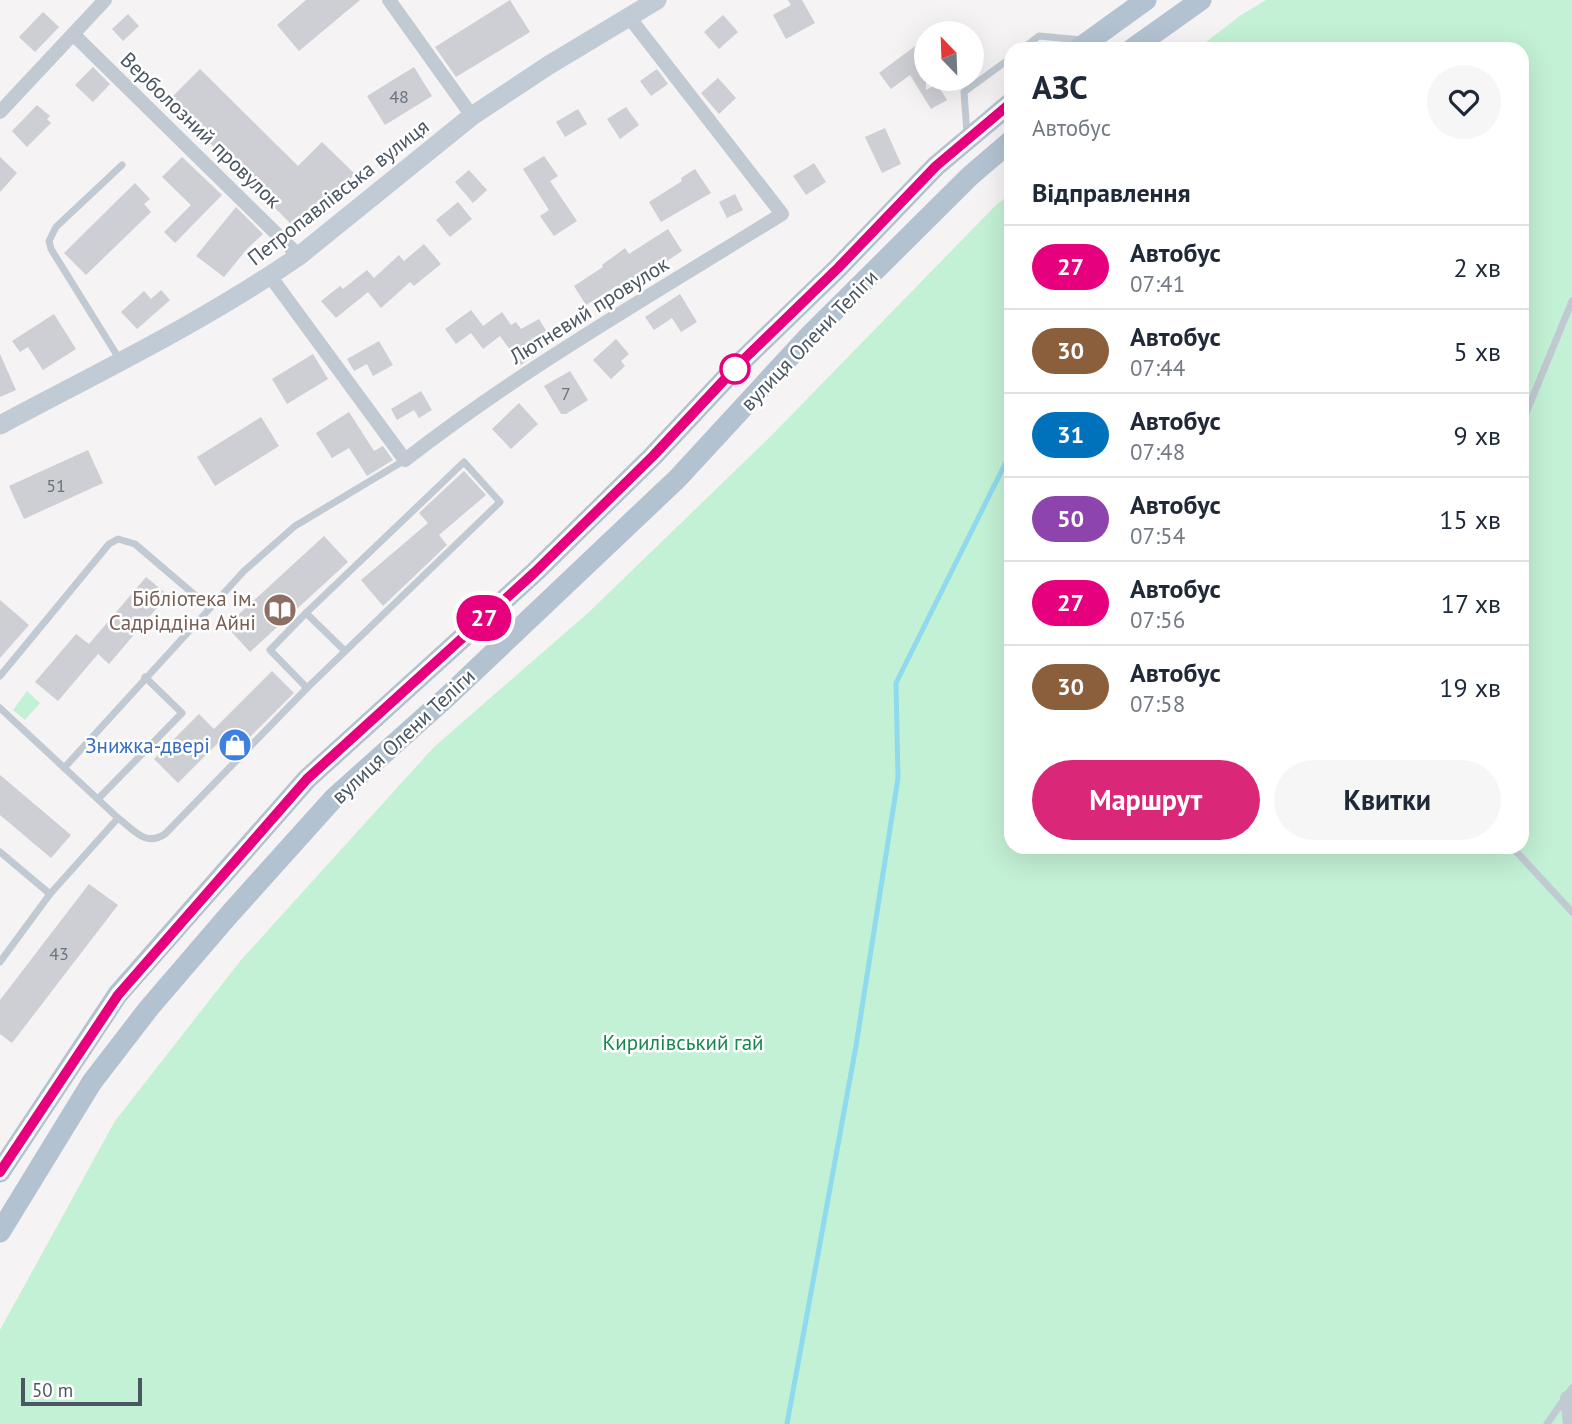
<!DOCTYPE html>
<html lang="uk">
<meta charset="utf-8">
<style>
body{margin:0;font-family:"PT Sans",sans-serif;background:#f6f6f7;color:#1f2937;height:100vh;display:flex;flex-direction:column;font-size:26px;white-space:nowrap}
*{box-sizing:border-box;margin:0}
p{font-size:23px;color:#747a83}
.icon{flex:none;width:38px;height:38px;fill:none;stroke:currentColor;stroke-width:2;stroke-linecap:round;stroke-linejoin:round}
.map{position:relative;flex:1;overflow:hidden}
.panel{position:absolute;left:1004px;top:42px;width:525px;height:812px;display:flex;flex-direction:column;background:#fff;border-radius:21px;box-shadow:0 7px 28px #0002}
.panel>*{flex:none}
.badge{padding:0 14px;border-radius:23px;font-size:24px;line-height:46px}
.needle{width:46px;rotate:337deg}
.buttons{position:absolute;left:914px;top:21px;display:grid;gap:14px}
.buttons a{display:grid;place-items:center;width:70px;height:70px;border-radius:50%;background:#fff;box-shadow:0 7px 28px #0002;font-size:35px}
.scale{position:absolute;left:21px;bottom:18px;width:121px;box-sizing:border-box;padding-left:7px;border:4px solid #4a5661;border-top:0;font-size:19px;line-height:24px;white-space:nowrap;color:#4a5661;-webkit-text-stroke:5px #fff;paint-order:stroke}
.map>.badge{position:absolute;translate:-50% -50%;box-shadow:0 0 0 4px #fff}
h2{padding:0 28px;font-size:26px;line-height:63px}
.round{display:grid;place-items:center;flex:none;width:74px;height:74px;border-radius:37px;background:#f6f6f7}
.summary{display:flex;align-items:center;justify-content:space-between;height:119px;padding:0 28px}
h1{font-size:33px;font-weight:800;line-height:52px}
.action{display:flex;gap:14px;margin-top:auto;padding:14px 28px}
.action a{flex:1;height:80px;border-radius:42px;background:#db2777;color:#fff;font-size:28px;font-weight:800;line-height:80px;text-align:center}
.action a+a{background:#f6f6f7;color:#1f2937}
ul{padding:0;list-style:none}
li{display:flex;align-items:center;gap:21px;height:84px;padding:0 28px;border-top:2px solid #e0e1e3}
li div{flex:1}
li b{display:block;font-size:26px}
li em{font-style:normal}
li .badge{min-width:77px;font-weight:700;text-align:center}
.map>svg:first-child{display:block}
</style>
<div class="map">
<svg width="1572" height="1424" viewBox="0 0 1572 1424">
<rect width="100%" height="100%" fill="#f5f3f3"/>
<g fill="#c3f1d5">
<polygon points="1266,0 1572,0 1572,1424 0,1424 0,1330 115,1121 241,960 434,747 588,613 770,437 995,206 1011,193 1012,847 1522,847 1522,49 1197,49 1241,15"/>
<polygon points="27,691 40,703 25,720 13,710"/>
</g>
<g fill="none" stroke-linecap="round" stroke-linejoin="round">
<polyline stroke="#90daee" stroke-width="5" points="787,1424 856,1046 898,778 896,683 1012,450"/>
</g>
<g fill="#cdcfd5">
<polygon points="306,0 360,0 299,51 277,25"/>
<polygon points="510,0 530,32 456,77 435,47"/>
<polygon points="788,0 802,0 815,23 786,39 773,15 791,5"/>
<polygon points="43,12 59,27 35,52 19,37"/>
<polygon points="128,14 139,26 123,41 112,29"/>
<polygon points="723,15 738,32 719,49 704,32"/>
<polygon points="926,38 926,90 937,84 947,100 931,109 910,75 891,89 879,73"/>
<polygon points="93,67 110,84 93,102 75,85"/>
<polygon points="414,67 432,96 385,125 367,96"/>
<polygon points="200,69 298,166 322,142 355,174 298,231 168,101"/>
<polygon points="657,69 668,84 651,96 640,81"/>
<polygon points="718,78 736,98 719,114 701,93"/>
<polygon points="37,105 50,116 47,119 51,123 27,147 12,131"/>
<polygon points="626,107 639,125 620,139 607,119"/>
<polygon points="578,109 587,124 565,137 556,122"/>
<polygon points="885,128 901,164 882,173 865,137"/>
<polygon points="544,156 558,176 550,181 577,221 554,236 540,216 549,210 523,169"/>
<polygon points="0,157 17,173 0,192"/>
<polygon points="182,157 222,195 175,243 164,232 191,205 162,177"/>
<polygon points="814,163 826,182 806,195 793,176"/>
<polygon points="695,169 711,193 661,222 649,202 682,181 681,178"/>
<polygon points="469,170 487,190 473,203 455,182"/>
<polygon points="135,183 150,199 144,204 151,212 86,275 64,253"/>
<polygon points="735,194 743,210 727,218 719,202"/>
<polygon points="458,202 472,219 450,237 436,220"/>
<polygon points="236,207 263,234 247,249 224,277 196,256"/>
<polygon points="668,229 682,251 621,292 617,286 586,305 574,286 603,267 602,265 625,248 629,254"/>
<polygon points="424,244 441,264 414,286 410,282 381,308 368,292 336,318 321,301 340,286 343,289 367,270 374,278 399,255 404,261"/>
<polygon points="161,290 170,300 137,329 121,312 144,291 151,299"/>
<polygon points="680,294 697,322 681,332 672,318 654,330 645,317"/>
<polygon points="471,310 483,326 502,312 511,325 516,322 521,329 539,319 550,337 534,347 538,353 521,365 500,336 483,349 471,333 456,344 445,329"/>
<polygon points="54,314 76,349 43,370 28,347 20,352 12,341"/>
<polygon points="616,339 629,354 621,361 625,366 611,379 593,360"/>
<polygon points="379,341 393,365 373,376 367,364 354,371 347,359"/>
<polygon points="0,354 16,390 0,397"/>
<polygon points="313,354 328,379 287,404 272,379"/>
<polygon points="570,371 588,400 566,414 561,414 544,386"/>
<polygon points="421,391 432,410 419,418 414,410 397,420 391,409"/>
<polygon points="519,403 538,424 511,449 492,429"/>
<polygon points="349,412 374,451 383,446 393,460 367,476 349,448 332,458 316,433"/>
<polygon points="261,417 279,446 215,486 197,457"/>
<polygon points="88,450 103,483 24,519 9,486"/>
<polygon points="464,471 486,495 439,535 447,545 383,606 361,580 428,523 419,513"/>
<polygon points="324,536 348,562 250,652 226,626"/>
<polygon points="146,577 168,595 109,664 98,654 58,701 35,682 76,634 89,644"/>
<polygon points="0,600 29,625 0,658"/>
<polygon points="272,671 294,693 232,755 219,742 178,783 154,759 199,714 214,729"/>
<polygon points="0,775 71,835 51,858 0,815"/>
<polygon points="89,884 118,905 12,1043 0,1034 0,1000"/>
</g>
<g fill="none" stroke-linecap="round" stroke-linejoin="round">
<g stroke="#c1cad2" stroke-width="7">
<polyline points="1022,49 1039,36 1082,40"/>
<polyline points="967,134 964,92 1012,57"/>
<polyline points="120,360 51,249 49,241 56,227 122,165"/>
<polyline points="1522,423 1572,301"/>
<polyline points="306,613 270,650 307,688"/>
<polyline points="0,676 109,544 118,539 135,544 210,608"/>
<polyline points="0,708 118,818 50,894 0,962"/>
<polyline points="64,768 244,571 295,526 405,460"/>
<polyline points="98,799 182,713 145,677"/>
<path d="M118,818C134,830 145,847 165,834L307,688L500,502L464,462L306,613L345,651"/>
<polyline points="1512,847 1572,912"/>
<polyline points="0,852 50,894"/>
<polyline points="1547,1424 1572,1388"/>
</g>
<g stroke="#c1cad2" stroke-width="14">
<polyline points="389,0 472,116"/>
<polyline points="73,34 299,256"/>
<polyline points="0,112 105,0"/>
<path d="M270,276L405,460C523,368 655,293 782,214L629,17"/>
<polyline points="1567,1398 1570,1424"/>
</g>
<path stroke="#c1cbd6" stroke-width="19" d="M0,425C101,371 205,321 299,256L472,116L549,65L657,0"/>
<g stroke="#b3c2d1" stroke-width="21">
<polyline points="1078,49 1146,0"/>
<polyline points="1132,49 1201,0"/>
<polyline points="0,1172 118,994 307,779 535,572 653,456 740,363 838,268 936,166 1012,102"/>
<polyline points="0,1232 92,1082 149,1008 228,916 334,798 448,696 678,478 807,338 970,176 1012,140"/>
</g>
</g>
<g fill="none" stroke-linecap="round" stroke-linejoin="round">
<defs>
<polyline id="line" points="0,1172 118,995 307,779 535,572 653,456 740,363 838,268 936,166 1012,102"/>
</defs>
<use href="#line" stroke="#fff" stroke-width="16"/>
<use href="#line" stroke="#e6007e" stroke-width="10"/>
</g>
<defs>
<symbol id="library-disc" viewBox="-11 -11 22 22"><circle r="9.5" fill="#8d6e63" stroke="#fff"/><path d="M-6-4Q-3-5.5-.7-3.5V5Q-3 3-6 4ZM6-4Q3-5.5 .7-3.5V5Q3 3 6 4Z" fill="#fff"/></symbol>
<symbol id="shop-disc" viewBox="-11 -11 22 22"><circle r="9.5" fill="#3f7fe0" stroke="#fff"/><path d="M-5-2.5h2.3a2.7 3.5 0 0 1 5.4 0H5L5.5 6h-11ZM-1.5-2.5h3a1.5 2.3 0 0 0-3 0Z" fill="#fff"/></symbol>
</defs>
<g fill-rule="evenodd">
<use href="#library-disc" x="261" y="591" width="38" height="38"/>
<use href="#shop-disc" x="216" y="726" width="38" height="38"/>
</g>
<circle fill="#fff" stroke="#e6007e" stroke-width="3.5" cx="735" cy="369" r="14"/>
<g text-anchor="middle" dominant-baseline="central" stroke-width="5" stroke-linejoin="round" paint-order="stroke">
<g font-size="18" fill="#6b747e">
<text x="399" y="96">48</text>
<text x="566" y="393">7</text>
<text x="56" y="485">51</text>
<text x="59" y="953">43</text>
</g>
<g font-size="21" fill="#4a5661" stroke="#fff">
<text transform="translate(201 130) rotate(44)">Верболозний провулок</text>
<text transform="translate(338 192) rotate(-38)">Петропавлівська вулиця</text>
<text transform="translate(589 310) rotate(-32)">Лютневий провулок</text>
<text transform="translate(809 340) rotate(-46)">вулиця Олени Теліги</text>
<text transform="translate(403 736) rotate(-43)">вулиця Олени Теліги</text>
</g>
<g font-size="21" fill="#785e54" stroke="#fff" text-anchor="end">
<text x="256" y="598">Бібліотека ім.<tspan x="256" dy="24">Садріддіна Айні</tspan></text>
</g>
<g font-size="21" fill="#366cbe" stroke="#fff" text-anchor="end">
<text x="210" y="745">Знижка-двері</text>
</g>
<g font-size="21" fill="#17864f" stroke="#fff">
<text x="683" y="1042">Кирилівський гай</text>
</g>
</g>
</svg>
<div class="buttons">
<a><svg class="needle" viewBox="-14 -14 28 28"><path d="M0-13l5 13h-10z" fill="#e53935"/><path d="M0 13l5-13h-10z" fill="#747a83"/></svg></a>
</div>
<div class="scale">50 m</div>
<b class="badge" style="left:484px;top:618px;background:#e6007e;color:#fff">27</b>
<section class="panel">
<div class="summary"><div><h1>АЗС</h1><p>Автобус</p></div><a class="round"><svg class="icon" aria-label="heart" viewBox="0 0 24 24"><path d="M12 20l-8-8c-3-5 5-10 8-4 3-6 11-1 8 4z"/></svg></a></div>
<h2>Відправлення</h2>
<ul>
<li><span class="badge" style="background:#e6007e;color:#fff">27</span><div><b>Автобус</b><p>07:41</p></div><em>2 хв</em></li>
<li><span class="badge" style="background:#8b5e3c;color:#fff">30</span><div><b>Автобус</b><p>07:44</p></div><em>5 хв</em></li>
<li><span class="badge" style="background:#0072bc;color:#fff">31</span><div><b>Автобус</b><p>07:48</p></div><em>9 хв</em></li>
<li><span class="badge" style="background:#8e44ad;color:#fff">50</span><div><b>Автобус</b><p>07:54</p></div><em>15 хв</em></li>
<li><span class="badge" style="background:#e6007e;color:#fff">27</span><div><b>Автобус</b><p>07:56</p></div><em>17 хв</em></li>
<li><span class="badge" style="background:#8b5e3c;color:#fff">30</span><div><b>Автобус</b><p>07:58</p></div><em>19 хв</em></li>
</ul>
<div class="action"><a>Маршрут</a><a>Квитки</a></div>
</section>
</div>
